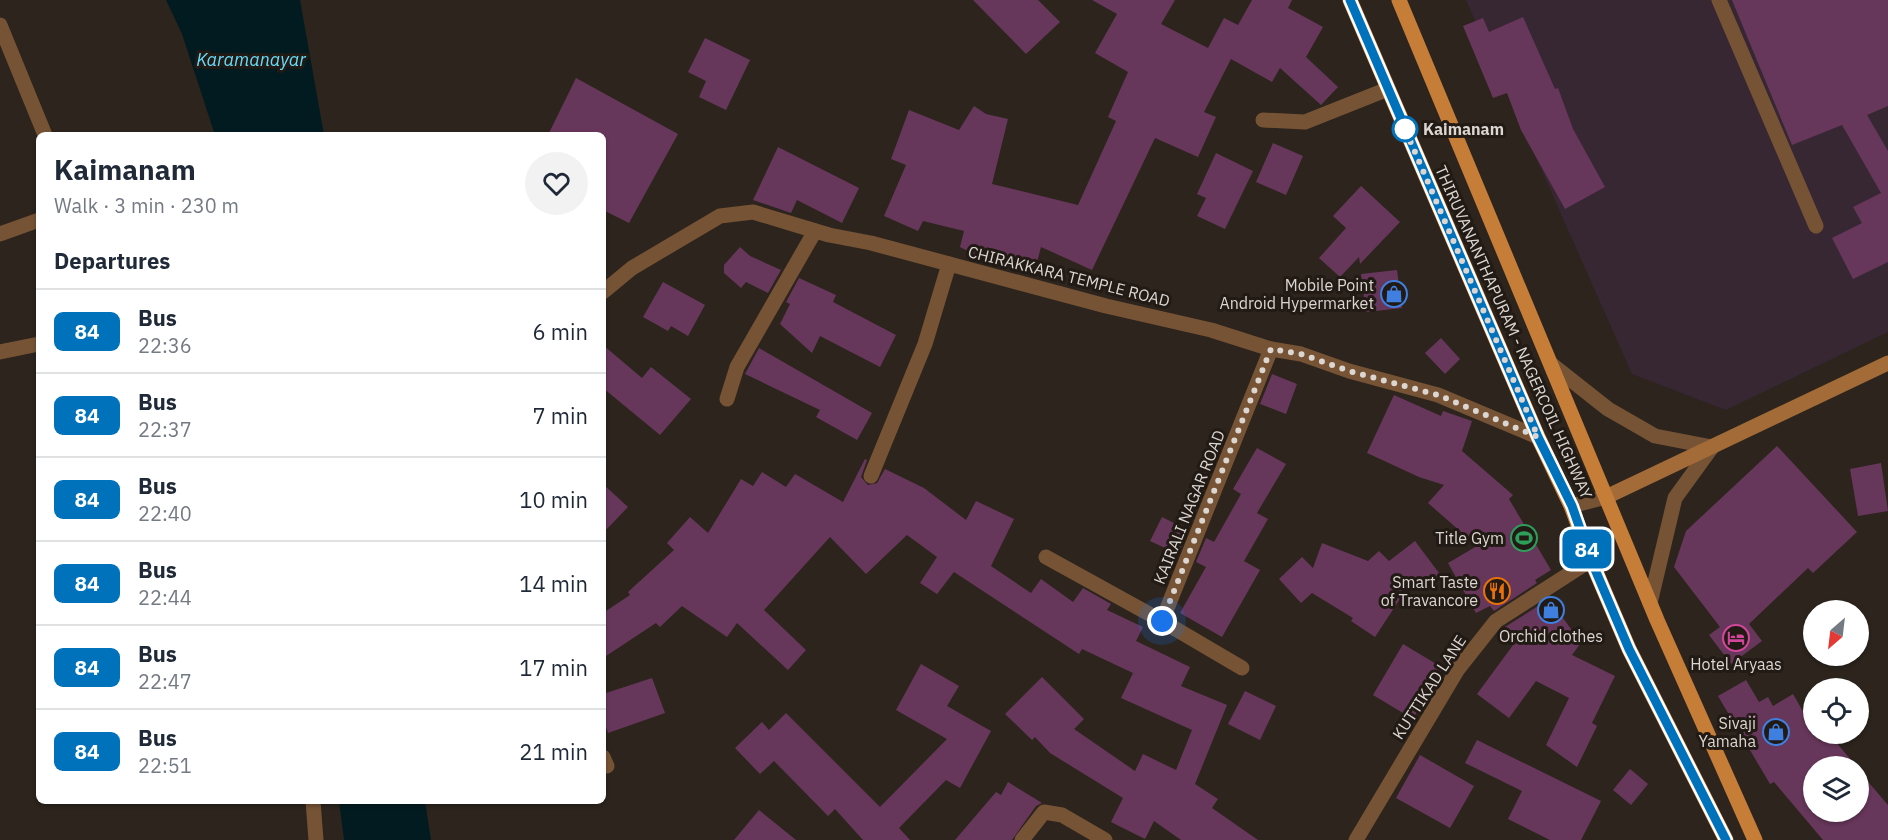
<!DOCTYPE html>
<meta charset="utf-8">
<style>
body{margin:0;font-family:"IBM Plex Sans",sans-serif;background:#f2f2f3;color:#1f2937;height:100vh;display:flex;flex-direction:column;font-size:22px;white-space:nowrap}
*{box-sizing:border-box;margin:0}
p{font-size:20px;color:#747a83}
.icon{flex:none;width:33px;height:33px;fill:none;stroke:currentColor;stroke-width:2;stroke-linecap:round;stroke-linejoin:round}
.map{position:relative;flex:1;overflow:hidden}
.side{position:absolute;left:36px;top:132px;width:570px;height:672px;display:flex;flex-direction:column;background:#fff;border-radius:9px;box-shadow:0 2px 4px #0004}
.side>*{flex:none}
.badge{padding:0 12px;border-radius:9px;font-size:21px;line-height:39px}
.needle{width:39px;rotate:208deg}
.controls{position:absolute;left:1803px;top:600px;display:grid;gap:12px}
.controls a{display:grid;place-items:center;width:66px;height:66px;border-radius:50%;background:#fff;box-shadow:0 2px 4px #0004;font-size:30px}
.you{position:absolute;width:30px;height:30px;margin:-15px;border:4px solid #fff;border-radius:50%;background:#1a73e8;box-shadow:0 0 0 9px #1a73e833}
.map>.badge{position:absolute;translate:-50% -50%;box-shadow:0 0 0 3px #fff}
h2{padding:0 18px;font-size:22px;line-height:54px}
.round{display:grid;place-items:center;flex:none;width:63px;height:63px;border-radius:32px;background:#f2f2f3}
.head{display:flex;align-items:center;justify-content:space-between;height:102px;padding:0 18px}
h1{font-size:28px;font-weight:700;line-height:45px}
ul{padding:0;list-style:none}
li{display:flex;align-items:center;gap:18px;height:84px;padding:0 18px;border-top:2px solid #e0e1e3}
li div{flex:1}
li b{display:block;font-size:22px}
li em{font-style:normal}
li .badge{min-width:66px;font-weight:700;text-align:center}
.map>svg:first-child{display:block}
</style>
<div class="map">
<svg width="1888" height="840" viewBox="0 0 1888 840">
<rect width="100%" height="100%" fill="#2c241d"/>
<polygon fill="#372733" points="1466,0 1888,0 1888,332 1726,410 1632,374"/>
<g fill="#021b21">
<polygon points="166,0 300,0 324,135 215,135 182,34"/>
<polygon points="339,801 425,801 431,840 344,840"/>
</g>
<g fill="#67375b">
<polygon points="973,0 1038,0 1060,22 1026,54"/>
<polygon points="1092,0 1175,0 1161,24 1208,48 1224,18 1238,25 1252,0 1292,0 1288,8 1323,27 1306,57 1338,87 1321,105 1280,68 1272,82 1231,59 1204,112 1216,117 1198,157 1155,138 1092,270 1041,247 1035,270 1003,262 1001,268 960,247 964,231 923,221 918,231 884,216 906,165 891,159 909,110 959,130 974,106 986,114 1008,119 992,184 1078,205 1116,121 1108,117 1128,72 1095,53 1117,14"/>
<polygon points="1732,0 1888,0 1888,106 1867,115 1888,151 1888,262 1853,279 1832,238 1862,223 1853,207 1881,193 1842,125 1792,145"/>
<polygon points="1523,17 1555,89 1558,88 1573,129 1605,187 1565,209 1521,130 1507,93 1493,98 1463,26 1483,18 1489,32"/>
<polygon points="705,38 750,60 726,110 699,97 706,81 688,72"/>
<polygon points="576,78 678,134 629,223 603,210 603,135 548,135"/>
<polygon points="1273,143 1303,156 1286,195 1256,182"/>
<polygon points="778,147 859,188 842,223 797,200 791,213 753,200"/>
<polygon points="1216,153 1253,171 1225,229 1197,216 1206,198 1197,194"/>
<polygon points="1361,186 1400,222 1360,264 1359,257 1340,277 1319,258 1346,228 1333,216"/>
<polygon points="740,247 750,256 781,270 768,293 746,282 741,288 724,273 724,265"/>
<polygon points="1397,270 1402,308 1366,312 1361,274"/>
<polygon points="799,278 836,295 833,302 896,335 880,367 820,336 812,353 780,324 790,304 786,302"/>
<polygon points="663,282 705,305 688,336 671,326 668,331 643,317"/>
<polygon points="1441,338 1460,359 1445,374 1425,353"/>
<polygon points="603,345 642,378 651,367 691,399 660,435 603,388"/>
<polygon points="759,348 872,413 857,440 816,417 820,410 745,374"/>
<polygon points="1272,374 1297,384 1286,414 1260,404"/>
<polygon points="1394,395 1441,416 1443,411 1472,421 1462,451 1513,495 1509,499 1551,570 1535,580 1537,583 1494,611 1490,606 1476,613 1448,563 1477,546 1428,503 1444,485 1419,477 1367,453"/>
<polygon points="1777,446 1857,532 1813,573 1808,568 1749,624 1762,641 1731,664 1709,635 1720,627 1674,567 1686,531"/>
<polygon points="1257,448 1286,464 1257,513 1268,519 1244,561 1260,570 1222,637 1180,613 1206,567 1196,562 1206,538 1214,542 1241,494 1233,489"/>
<polygon points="865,459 867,460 861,477 868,485 877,483 885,469 924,488 966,520 976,501 1014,519 991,566 1031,593 1041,579 1073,602 1083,588 1111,604 1107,610 1143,627 1136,641 1190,667 1181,686 1227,705 1195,784 1218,799 1212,808 1258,840 1181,840 1154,821 1145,839 1111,822 1123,798 1050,753 1035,737 1032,740 1005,714 1042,677 1084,719 1074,729 1135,771 1143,754 1176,770 1192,730 1121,698 1133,673 1082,649 1079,654 954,572 937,594 920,583 937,557 907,535 866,574 830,537 764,610 806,650 788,670 737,623 727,637 682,606 660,627 656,623 603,658 603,613 630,595 628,592 674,550 667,543 690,517 708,533 741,479 753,486 762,472 786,487 795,474 843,502"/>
<polygon points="1881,463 1888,511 1858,516 1850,469"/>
<polygon points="603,484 628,507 603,533"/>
<polygon points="1162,517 1188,530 1178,554 1150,541"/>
<polygon points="1415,541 1442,577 1422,591 1413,579 1375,637 1351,621 1353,618 1312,593 1301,603 1279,579 1302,557 1313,568 1322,543 1368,561 1379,551 1389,561"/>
<polygon points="1549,599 1574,633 1583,640 1572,655 1615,676 1592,723 1597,726 1577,767 1546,745 1569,698 1536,681 1509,718 1477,694 1516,641 1505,627"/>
<polygon points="1403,644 1443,668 1413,719 1373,695"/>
<polygon points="921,664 959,686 947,706 991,731 960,788 946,780 899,828 910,840 863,840 835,809 828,816 774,761 760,774 735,748 762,722 769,730 786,713 880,807 947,739 896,710"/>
<polygon points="652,678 665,713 608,733 603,719 603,694"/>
<polygon points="1746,680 1759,702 1768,697 1773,706 1793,694 1820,741 1830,735 1856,766 1814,766 1814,812 1858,812 1858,770 1888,805 1888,840 1823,840 1774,782 1770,784 1718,696"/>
<polygon points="1245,691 1276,706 1260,740 1228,724"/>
<polygon points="1477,740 1601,801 1581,840 1550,840 1508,819 1522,791 1465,763"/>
<polygon points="1420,755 1474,786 1450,828 1396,798"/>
<polygon points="1630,769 1648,784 1631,805 1613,790"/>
<polygon points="1008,782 1042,803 1036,806 1012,840 955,840 996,792 1001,795"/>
<polygon points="759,810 796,840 734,840"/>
</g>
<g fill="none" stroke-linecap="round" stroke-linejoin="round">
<polyline stroke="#765334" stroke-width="15" points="1719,0 1816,226"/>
<g stroke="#765334" stroke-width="15">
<polyline points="0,25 45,135"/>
<polyline points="1263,120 1305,122 1388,89"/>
<polyline points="0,234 39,220"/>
<polyline points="603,292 632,268 720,216 753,212 829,235 871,243 1106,306 1211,330 1271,349 1301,354 1349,371 1438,395 1538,437"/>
<polyline points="0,352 39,344"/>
<polyline points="727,399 737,367 815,231"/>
<polyline points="871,476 925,344 949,264"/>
<polyline points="1046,557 1162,621 1271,349"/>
<polyline points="1162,621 1242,668"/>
<polyline points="603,757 607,766"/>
<polyline points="313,801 316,840"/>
<polyline points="1022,840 1044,812 1062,815 1105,840"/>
<polyline points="1356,840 1458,669 1496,621 1591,560"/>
</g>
<g stroke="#765334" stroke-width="15">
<polyline points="1551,364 1608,409 1655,436 1712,447 1675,498 1650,603"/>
<polyline points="1571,506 1606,497"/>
</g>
<polyline stroke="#a36b38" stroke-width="15" points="1606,497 1888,363"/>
<g stroke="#c57d38" stroke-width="15">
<polyline points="1350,0 1538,437 1571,506 1591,560 1629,649 1726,840"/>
<polyline points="1399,0 1657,620 1755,840"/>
</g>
</g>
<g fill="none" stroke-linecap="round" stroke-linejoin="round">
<defs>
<polyline id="line" points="1350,0 1538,437 1572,506 1591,560 1629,649 1726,840"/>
</defs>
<use href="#line" stroke="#fff" stroke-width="14"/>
<use href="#line" stroke="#0072bc" stroke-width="9"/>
<polyline stroke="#dcd6d2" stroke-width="6" stroke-dasharray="0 10.8" points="1162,621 1271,349 1301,354 1349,371 1438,395 1538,437 1405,129"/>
</g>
<defs>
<symbol id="shop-ring" viewBox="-11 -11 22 22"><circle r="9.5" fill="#221a14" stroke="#3f7fe0" stroke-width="1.5"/><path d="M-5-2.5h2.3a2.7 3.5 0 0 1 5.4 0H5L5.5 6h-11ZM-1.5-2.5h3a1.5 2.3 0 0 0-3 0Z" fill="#3f7fe0"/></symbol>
<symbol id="stadium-ring" viewBox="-11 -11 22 22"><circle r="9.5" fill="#221a14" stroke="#2e9e5b" stroke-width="1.5"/><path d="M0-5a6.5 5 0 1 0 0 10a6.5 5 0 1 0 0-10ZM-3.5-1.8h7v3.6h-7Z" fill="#2e9e5b"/></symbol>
<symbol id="restaurant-ring" viewBox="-11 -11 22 22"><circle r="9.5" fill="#221a14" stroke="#e8710a" stroke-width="1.5"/><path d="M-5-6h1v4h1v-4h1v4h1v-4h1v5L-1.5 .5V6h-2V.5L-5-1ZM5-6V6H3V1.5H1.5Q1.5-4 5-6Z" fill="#e8710a"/></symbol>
<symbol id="hotel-ring" viewBox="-11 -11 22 22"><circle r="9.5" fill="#221a14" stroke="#d1479c" stroke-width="1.5"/><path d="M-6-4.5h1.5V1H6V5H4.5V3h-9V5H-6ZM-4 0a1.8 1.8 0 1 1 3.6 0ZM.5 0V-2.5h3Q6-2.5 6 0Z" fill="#d1479c"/></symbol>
</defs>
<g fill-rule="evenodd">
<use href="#shop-ring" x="1379" y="279" width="30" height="30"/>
<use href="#stadium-ring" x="1509" y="523" width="30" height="30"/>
<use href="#restaurant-ring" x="1482" y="576" width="30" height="30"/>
<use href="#shop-ring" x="1536" y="595" width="30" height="30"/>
<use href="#hotel-ring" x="1721" y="623" width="30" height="30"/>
<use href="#shop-ring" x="1761" y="717" width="30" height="30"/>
</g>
<circle fill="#fff" stroke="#0072bc" stroke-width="3" cx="1405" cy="129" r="12"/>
<g text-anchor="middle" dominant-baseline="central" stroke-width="6" stroke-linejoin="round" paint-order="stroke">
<g font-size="16" font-weight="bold" fill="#dcd6d2" stroke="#221a14" text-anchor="start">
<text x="1423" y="129">Kaimanam</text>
</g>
<g font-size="16" fill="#dcd6d2" stroke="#221a14">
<text transform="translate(1069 276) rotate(14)">CHIRAKKARA TEMPLE ROAD</text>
<text transform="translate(1514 332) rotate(66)">THIRUVANANTHAPURAM - NAGERCOIL HIGHWAY</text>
<text transform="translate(1189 507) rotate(-68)">KAIRALI NAGAR ROAD</text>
<text transform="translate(1429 687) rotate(-57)">KUTTIKAD LANE</text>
</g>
<g font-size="16" fill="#dcd6d2" stroke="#221a14" text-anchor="end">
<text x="1374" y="285">Mobile Point<tspan x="1374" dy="18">Android Hypermarket</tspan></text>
<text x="1504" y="538">Title Gym</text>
<text x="1478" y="582">Smart Taste<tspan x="1478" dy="18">of Travancore</tspan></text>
<text x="1551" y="636" text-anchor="middle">Orchid clothes</text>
<text x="1736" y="664" text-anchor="middle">Hotel Aryaas</text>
<text x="1756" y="723">Sivaji<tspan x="1756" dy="18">Yamaha</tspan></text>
</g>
<g font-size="18" font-style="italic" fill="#66dcfb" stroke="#221a14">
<text x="251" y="59">Karamanayar</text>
</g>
</g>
</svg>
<div class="controls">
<a><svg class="needle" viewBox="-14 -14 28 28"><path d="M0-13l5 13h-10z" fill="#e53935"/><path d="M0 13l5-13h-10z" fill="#747a83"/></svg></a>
<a><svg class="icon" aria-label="locate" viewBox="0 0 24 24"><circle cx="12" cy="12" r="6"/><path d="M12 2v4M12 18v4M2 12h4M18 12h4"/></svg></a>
<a><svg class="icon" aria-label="layers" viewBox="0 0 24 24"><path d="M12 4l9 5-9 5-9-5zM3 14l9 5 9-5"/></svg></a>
</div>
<div class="you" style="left:1162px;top:621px"></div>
<b class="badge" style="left:1587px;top:549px;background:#0072bc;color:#fff">84</b>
<section class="side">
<div class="head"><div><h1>Kaimanam</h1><p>Walk · 3 min · 230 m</p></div><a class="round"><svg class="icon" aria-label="heart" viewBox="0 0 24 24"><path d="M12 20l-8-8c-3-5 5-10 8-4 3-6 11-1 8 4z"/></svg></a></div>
<h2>Departures</h2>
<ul>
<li><span class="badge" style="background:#0072bc;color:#fff">84</span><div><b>Bus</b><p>22:36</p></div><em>6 min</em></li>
<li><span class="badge" style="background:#0072bc;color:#fff">84</span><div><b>Bus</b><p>22:37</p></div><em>7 min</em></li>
<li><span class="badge" style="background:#0072bc;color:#fff">84</span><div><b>Bus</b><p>22:40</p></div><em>10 min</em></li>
<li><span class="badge" style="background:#0072bc;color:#fff">84</span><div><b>Bus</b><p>22:44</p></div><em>14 min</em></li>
<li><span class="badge" style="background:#0072bc;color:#fff">84</span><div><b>Bus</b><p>22:47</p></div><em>17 min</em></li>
<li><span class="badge" style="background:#0072bc;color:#fff">84</span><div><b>Bus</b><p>22:51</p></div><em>21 min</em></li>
</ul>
</section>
</div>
